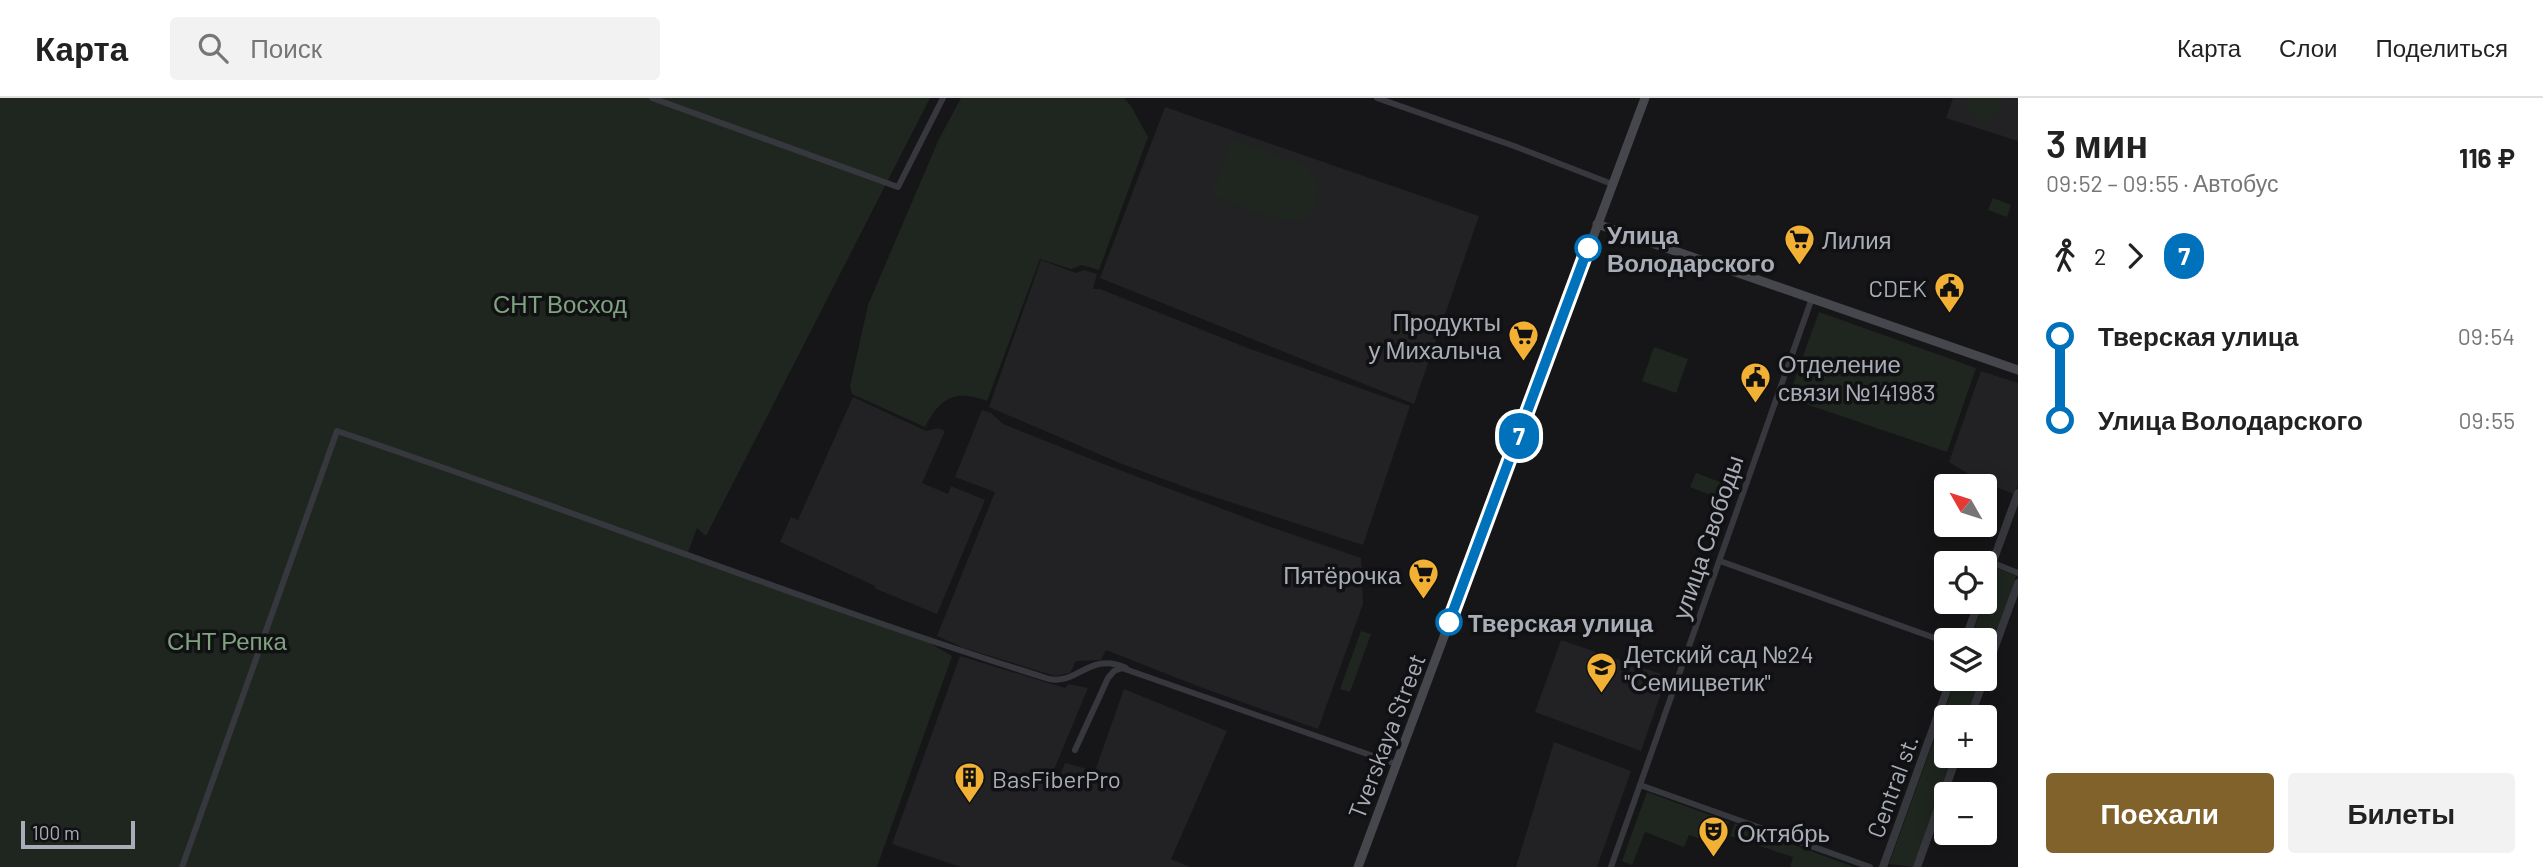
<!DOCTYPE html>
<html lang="ru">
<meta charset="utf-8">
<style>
body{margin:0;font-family:Barlow,sans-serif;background:#f2f2f2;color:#222;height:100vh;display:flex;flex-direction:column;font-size:26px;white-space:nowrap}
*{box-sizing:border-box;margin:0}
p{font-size:23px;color:#767676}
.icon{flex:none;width:38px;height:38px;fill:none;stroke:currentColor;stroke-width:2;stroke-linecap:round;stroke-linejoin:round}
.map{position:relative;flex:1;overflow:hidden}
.sheet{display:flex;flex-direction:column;background:#fff;width:525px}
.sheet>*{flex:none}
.badge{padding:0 14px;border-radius:23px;font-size:24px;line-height:46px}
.needle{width:46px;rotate:309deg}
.fabs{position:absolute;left:1934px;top:376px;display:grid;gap:14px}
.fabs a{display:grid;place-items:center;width:63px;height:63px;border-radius:7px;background:#fff;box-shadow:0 4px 18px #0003;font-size:35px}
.scale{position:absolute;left:21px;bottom:18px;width:114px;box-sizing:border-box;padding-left:7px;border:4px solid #a8adb8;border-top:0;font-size:19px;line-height:24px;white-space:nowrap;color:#a8adb8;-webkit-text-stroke:5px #111113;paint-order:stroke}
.map>.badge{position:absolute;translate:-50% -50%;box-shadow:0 0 0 4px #fff}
.legs{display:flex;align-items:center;gap:10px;height:77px;padding:0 28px;font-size:23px}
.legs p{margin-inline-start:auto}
.head{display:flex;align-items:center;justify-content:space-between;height:119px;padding:0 28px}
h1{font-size:38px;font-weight:600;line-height:52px}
.action{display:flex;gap:14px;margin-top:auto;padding:14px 28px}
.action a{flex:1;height:80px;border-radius:7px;background:#80622a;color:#fff;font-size:28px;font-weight:600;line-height:80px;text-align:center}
.action a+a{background:#f2f2f2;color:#222}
ul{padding:0 28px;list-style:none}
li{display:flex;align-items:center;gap:24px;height:84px;font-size:26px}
li i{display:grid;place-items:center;width:10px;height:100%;margin:0 9px;background:currentColor}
li i::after{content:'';width:18px;height:18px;margin:-9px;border:5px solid;border-radius:50%;background:#fff}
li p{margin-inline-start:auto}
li:first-child i{background:linear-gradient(#0000 50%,currentColor 0)}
li:last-child i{background:linear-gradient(currentColor 50%,#0000 0)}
header{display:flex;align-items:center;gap:42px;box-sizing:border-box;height:98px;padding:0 35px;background:#fff;border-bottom:2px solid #e0e0e0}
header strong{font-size:33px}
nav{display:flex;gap:38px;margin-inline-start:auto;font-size:24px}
.search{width:490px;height:63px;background:#f2f2f2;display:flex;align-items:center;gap:18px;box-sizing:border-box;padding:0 24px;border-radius:7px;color:#767676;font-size:26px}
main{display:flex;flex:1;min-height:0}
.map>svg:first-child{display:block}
</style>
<header>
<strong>Карта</strong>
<div class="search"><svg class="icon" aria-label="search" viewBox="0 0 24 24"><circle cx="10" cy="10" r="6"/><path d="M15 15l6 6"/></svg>Поиск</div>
<nav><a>Карта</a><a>Слои</a><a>Поделиться</a></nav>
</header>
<main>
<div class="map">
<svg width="2018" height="769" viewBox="0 0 2018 769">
<rect width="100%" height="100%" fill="#161618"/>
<g fill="#222225">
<polygon points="1953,0 2018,0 2018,43 1946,20"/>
<polygon points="1165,9 1479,118 1414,306 1100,180"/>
<polygon points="1041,162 1076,175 1084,172 1097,176 1093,191 1100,191 1245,249 1410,308 1363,447 1196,393 1122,366 989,309"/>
<polygon points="1981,273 2018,285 2018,387 2014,396 1980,383 1949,364"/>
<polygon points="853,299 926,333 938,330 945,333 922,385 948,396 951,388 985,402 937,516 874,490 875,488 780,444 791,419 798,422"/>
<polygon points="982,312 991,315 1003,326 1096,363 1265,427 1361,460 1363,506 1318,631 1200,589 1106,552 1101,562 1076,563 1070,575 1055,578 964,550 937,538 995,394 955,379"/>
<polygon points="1561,542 1667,578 1641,653 1535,614"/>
<polygon points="960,558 1065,590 1069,586 1088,590 1053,674 1060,677 1065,665 1095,673 1124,591 1227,633 1171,761 1190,769 961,769 892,746"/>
<polygon points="1554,644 1631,673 1597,769 1516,769"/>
</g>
<g fill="#1e261f">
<polygon points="0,0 930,0 706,438 697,430 686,460 928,544 952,558 877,769 0,769"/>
<path d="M961,0H1124L1131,8L1148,39L1099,172L1082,167L1071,171L1040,161L987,303C955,291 940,300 925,329L852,296L850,288L868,207L939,41Z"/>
<polygon points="1969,0 2003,0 1999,12 1991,21 1978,21 1969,12"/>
<path d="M1232,40L1306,68L1315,79L1319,90C1317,98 1315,110 1310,116C1294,136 1232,104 1211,97Z"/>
<polygon points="1993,100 2011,107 2007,119 1988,112"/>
<polygon points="1819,214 1976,270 1947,354 1788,300"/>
<polygon points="1654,249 1688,261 1676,295 1642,283"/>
<polygon points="1696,375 1723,385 1718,400 1690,389"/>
<polygon points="1996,470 2016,478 1985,568 1984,542 1970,542"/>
<polygon points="1361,533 1371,536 1350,594 1340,591"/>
<polygon points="1956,581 1980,581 1966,619 1946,620 1946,658 1953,658 1913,769 1889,766"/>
<polygon points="1647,694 1729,724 1720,747 1689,737 1684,749 1645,734 1632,767 1622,763"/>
<polygon points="1735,725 1854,769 1790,769 1793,759 1730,738"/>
</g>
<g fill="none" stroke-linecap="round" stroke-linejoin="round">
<g stroke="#37383d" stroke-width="6">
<polyline points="652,0 898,89 943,0"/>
<polyline points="1377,0 1514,48 1612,86"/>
<polyline points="1720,463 1946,544"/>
<polyline points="1993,465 2018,475"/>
<polyline points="1075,652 1108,580 1114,573 1122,570 1396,666"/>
<polyline points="1640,687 1870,769"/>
<path d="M182,769L337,333C575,413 810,506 1049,581C1078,587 1090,553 1126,570"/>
<polyline points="1611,769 1812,200"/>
</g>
<g stroke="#37383d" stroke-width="8">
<polyline points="1984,488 2018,395"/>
<polyline points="1965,542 1979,504"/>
<polyline points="1984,579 2018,485"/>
<polyline points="1970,620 1984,581"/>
<polyline points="1883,769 1951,581"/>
<polyline points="1917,769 1957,658"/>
</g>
<g stroke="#45474d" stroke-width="9">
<polyline points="1597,126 2018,272"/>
<polyline points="1358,769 1645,0"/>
</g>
</g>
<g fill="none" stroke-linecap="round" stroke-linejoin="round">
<defs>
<polyline id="line-1" points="1449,524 1588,150"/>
</defs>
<use href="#line-1" stroke="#fff" stroke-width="16"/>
<use href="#line-1" stroke="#0072bc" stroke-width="10"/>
</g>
<defs>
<symbol id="supermarket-pin" viewBox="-11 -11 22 30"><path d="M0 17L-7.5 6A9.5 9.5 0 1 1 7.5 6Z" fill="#f2b134" stroke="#111113"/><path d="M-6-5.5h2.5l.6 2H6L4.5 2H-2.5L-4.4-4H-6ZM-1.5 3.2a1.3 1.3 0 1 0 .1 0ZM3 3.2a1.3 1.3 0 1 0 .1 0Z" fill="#111"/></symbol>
<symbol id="civic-pin" viewBox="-11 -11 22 30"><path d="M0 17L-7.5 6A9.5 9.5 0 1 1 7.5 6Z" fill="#f2b134" stroke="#111113"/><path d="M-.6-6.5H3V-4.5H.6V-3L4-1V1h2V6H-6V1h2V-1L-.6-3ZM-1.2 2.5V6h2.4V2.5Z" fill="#111"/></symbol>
<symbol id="school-pin" viewBox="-11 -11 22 30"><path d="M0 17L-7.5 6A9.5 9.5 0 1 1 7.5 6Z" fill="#f2b134" stroke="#111113"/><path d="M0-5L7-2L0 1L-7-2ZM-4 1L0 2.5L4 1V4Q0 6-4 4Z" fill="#111"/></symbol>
<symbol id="building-pin" viewBox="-11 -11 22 30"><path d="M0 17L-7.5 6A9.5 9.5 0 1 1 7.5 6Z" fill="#f2b134" stroke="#111113"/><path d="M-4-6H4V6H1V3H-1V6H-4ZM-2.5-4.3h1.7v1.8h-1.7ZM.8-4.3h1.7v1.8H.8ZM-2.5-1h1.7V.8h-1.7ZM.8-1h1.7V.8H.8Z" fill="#111"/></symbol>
<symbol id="theatre-pin" viewBox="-11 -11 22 30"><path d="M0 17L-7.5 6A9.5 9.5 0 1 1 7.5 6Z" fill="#f2b134" stroke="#111113"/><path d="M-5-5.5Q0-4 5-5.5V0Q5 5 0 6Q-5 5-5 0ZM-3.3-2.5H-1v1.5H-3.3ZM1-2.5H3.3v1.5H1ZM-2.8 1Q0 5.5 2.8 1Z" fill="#111"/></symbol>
</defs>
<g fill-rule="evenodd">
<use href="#supermarket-pin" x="1782" y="124" width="35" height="47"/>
<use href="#civic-pin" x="1932" y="172" width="35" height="47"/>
<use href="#supermarket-pin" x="1506" y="220" width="35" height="47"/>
<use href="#civic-pin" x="1738" y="262" width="35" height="47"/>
<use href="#supermarket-pin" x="1406" y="458" width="35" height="47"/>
<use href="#school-pin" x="1584" y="552" width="35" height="47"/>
<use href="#building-pin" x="952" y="662" width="35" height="47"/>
<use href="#theatre-pin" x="1696" y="716" width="35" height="47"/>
</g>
<g fill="#fff" stroke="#0072bc" stroke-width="3.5">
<circle cx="1588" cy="150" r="12"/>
<circle cx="1449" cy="524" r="12"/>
</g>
<g text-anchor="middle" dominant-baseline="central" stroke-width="7" stroke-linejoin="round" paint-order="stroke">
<g font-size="24" font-weight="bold" fill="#a8adb8" stroke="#111113" text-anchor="start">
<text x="1607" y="136">Улица<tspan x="1607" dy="28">Володарского</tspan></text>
<text x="1468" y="524">Тверская улица</text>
</g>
<g font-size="24" fill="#a8adb8" stroke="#111113" text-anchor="start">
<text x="1822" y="141">Лилия</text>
<text x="1927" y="189" text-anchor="end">CDEK</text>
<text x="1501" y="223" text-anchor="end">Продукты<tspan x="1501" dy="28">у Михалыча</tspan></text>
<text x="1778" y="265">Отделение<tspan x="1778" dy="28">связи №141983</tspan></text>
<text x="1401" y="476" text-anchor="end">Пятёрочка</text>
<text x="1624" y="555">Детский сад №24<tspan x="1624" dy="28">"Семицветик"</tspan></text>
<text x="992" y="680">BasFiberPro</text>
<text x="1737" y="734">Октябрь</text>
</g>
<g font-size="24" fill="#7fa381" stroke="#111113">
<text x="560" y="205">СНТ Восход</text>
<text x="227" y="542">СНТ Репка</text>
</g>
<g font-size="24" fill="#a8adb8" stroke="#111113">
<text transform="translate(1707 439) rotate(-71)">улица Свободы</text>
<text transform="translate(1386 638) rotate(-69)">Tverskaya Street</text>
<text transform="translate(1892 688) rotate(-70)">Central st.</text>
</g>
</g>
</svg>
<div class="fabs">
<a><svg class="needle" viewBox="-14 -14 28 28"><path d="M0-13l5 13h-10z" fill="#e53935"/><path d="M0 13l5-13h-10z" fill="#767676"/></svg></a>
<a><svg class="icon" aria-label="locate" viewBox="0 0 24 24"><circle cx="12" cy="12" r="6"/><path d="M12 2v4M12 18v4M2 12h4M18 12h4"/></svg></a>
<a><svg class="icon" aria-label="layers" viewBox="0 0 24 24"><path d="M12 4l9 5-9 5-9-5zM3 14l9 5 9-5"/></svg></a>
<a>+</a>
<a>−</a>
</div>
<div class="scale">100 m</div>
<b class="badge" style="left:1519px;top:338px;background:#0072bc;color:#fff">7</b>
</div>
<section class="sheet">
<div class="head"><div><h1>3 мин</h1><p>09:52 – 09:55 · Автобус</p></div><b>116 ₽</b></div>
<div class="legs"><svg class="icon" aria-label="walk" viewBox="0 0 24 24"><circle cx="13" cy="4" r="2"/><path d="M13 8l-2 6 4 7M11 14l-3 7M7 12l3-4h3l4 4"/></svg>2<svg class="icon" aria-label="forward" viewBox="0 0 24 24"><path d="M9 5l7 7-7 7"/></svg><b class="badge" style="background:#0072bc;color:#fff">7</b></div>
<ul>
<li><i style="color:#0072bc"></i><b>Тверская улица</b><p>09:54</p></li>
<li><i style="color:#0072bc"></i><b>Улица Володарского</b><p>09:55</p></li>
</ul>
<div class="action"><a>Поехали</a><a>Билеты</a></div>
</section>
</main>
